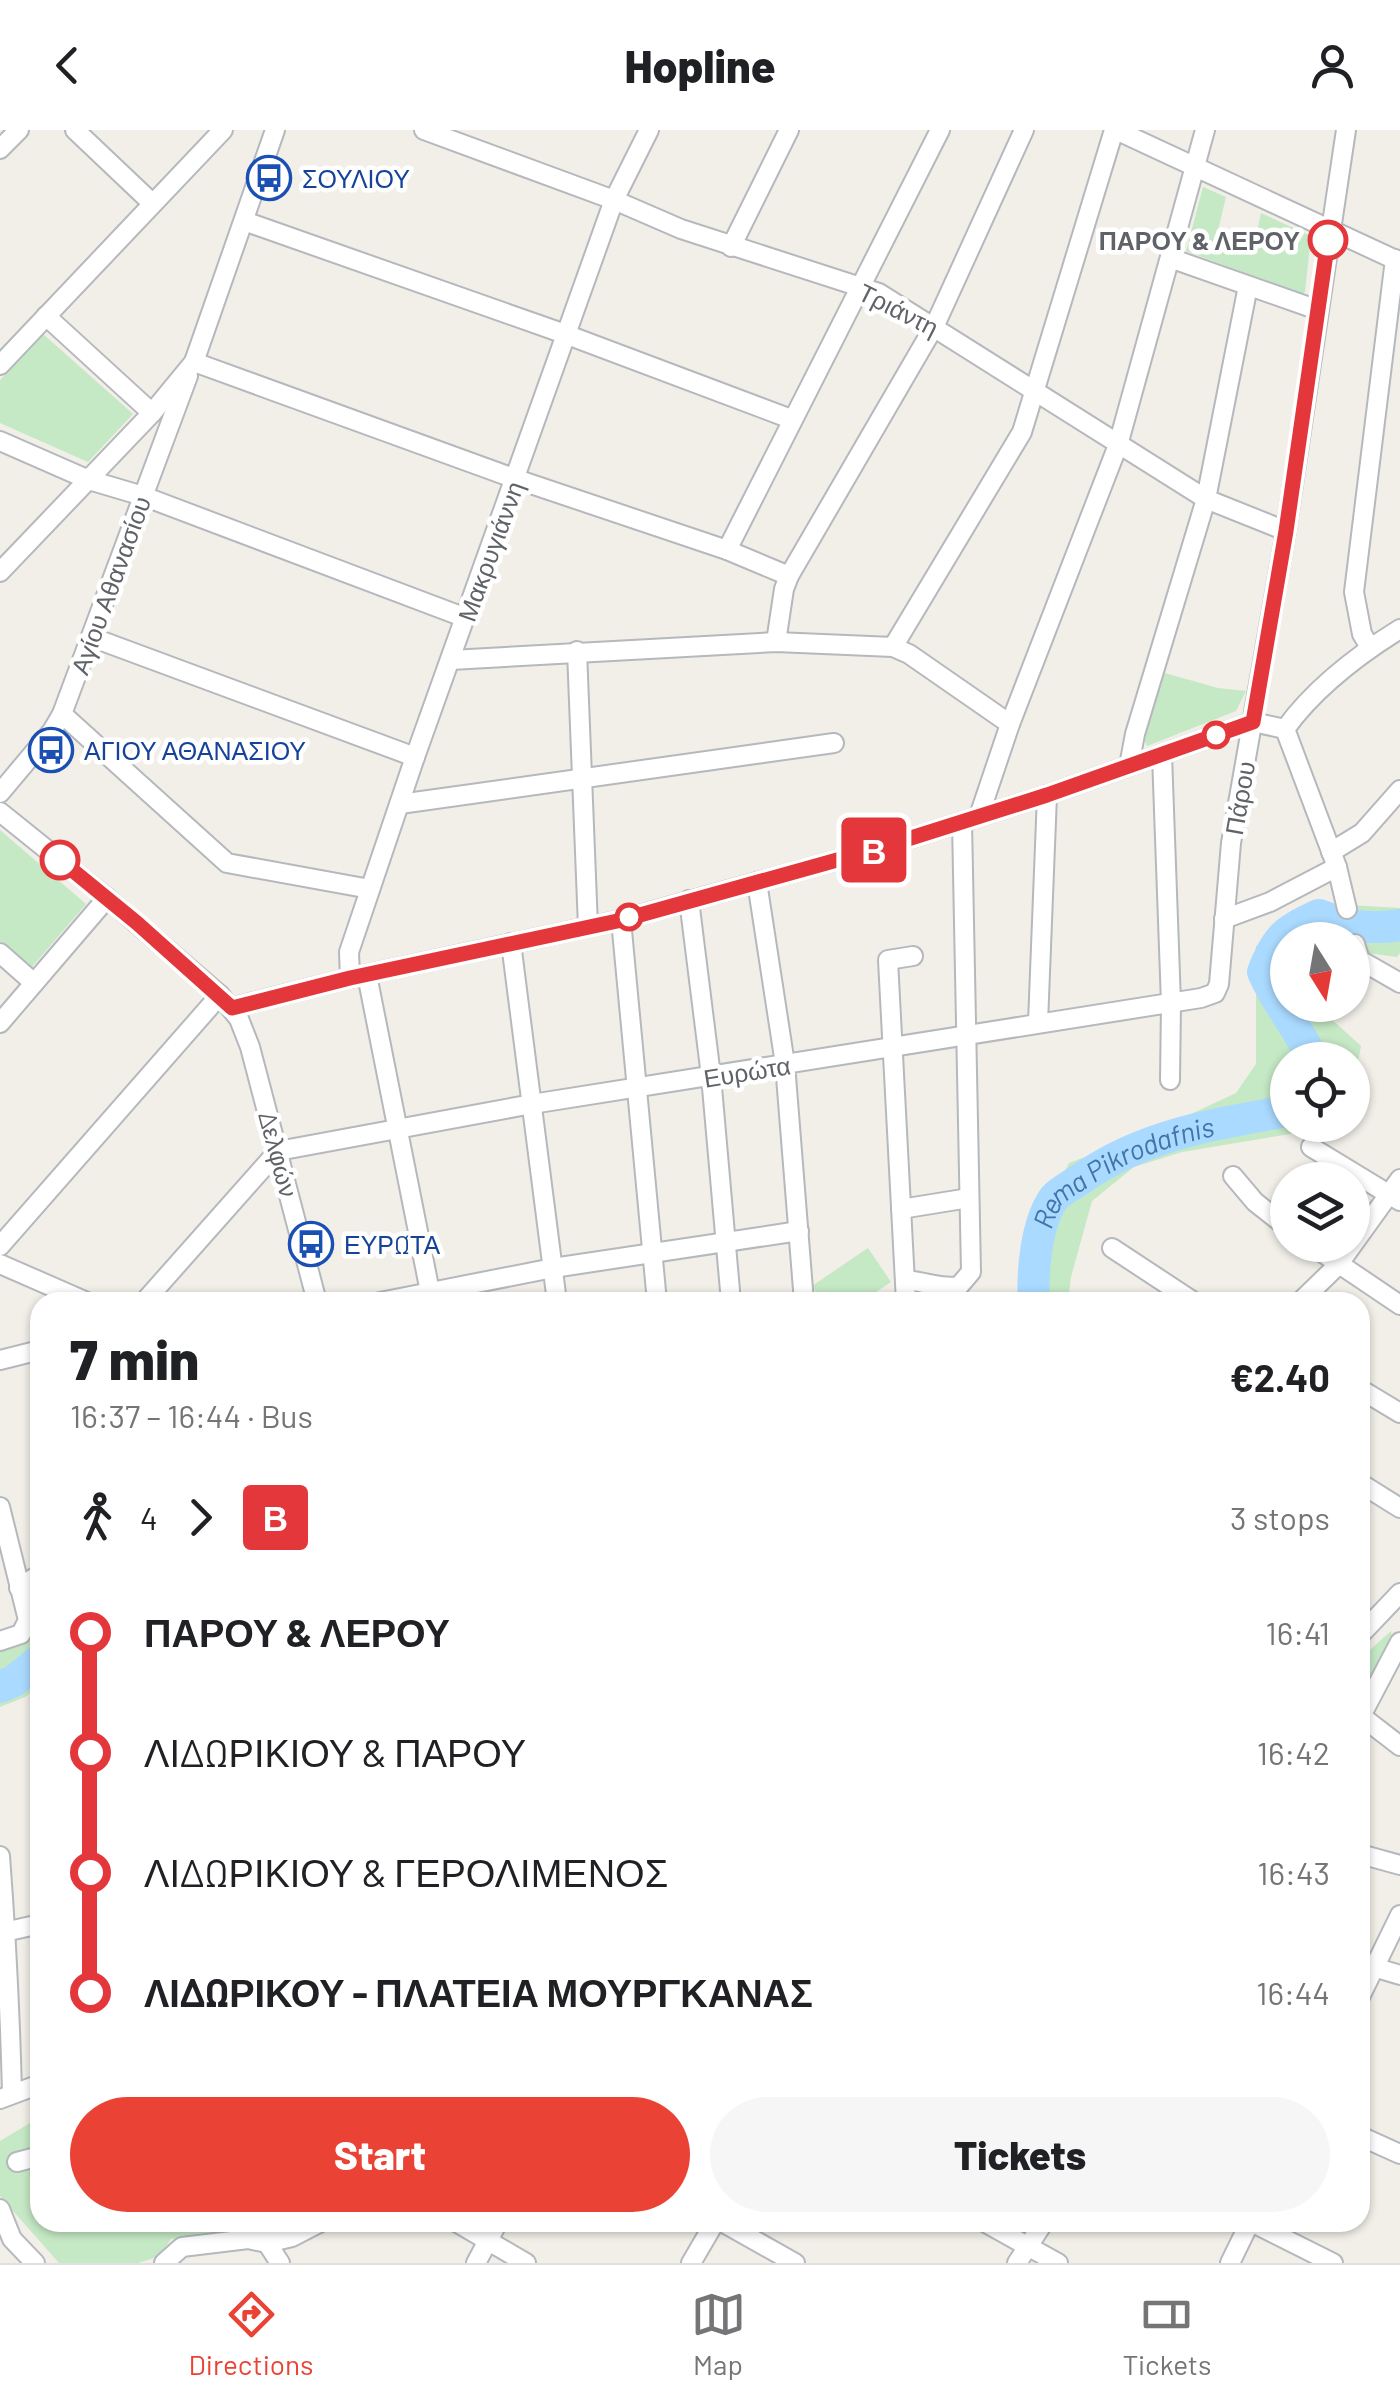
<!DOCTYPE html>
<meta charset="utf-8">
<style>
body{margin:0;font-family:Barlow,sans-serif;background:#f6f6f6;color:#202124;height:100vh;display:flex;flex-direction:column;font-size:38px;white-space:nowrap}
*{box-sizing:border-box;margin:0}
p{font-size:32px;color:#757577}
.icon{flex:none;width:55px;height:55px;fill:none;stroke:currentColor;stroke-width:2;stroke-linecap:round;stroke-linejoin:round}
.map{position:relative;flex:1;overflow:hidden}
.drawer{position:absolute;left:30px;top:1162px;width:1340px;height:940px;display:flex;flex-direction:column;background:#fff;border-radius:30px;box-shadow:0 2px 8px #0004}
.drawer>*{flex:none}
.badge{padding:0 20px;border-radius:8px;font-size:35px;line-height:65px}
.needle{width:65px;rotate:169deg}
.buttons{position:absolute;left:1270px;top:792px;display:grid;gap:20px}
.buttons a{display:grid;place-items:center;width:100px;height:100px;border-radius:50%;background:#fff;box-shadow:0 2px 8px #0004;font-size:50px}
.map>.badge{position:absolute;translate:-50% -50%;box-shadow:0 0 0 5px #fff}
.legs{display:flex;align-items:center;gap:15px;height:110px;padding:0 40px;font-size:32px}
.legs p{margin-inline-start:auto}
.overview{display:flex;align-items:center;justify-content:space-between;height:170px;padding:0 40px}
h1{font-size:55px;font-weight:800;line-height:75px}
.cta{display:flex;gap:20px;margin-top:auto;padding:20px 40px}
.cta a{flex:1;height:115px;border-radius:60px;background:#ea4335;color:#fff;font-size:40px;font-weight:800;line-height:115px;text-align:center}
.cta a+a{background:#f6f6f6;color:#202124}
ul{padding:0 40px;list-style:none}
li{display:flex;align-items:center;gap:35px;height:120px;font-size:38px}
li i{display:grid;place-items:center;width:15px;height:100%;margin:0 12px;background:currentColor}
li i::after{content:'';width:25px;height:25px;margin:-12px;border:8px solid;border-radius:50%;background:#fff}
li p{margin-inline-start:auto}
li:first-child i{background:linear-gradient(#0000 50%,currentColor 0)}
li:last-child i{background:linear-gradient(currentColor 50%,#0000 0)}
header{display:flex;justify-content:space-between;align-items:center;height:130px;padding:0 40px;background:#fff;font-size:45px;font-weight:800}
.menu{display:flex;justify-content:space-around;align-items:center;height:140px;border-top:2px solid #e0e0e0;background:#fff;font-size:28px;color:#757577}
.menu a{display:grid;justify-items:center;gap:5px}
.menu .on{color:#ea4335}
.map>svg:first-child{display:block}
</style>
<header><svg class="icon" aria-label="back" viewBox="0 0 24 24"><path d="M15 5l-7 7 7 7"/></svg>Hopline<svg class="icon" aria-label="person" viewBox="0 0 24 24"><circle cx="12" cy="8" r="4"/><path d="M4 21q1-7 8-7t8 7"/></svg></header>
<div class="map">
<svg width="1400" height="2133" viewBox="0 0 1400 2133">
<rect width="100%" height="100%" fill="#f1efe8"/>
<g fill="#c5e8c5">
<polygon points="1203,57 1226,67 1214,117 1252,125 1261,83 1311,106 1305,162 1302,164 1186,121"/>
<polygon points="43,204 133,284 88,332 0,293 0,250"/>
<polygon points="1161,542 1218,558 1246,561 1236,581 1147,616 1143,607"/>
<polygon points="0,700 86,774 31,838 0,811"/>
<polygon points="1314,773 1400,778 1400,823 1397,827 1353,821 1352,810 1337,810 1323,799 1310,800 1300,810 1288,810 1288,875 1316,875 1361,916 1353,958 1352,930 1288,930 1288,995 1316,995 1302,1002 1182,1022 1134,1037 1092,1071 1071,1147 1068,1172 1021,1172 1034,1103 1069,1033 1157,1000 1236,963 1256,934 1256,816"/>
<polygon points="868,1118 891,1152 861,1172 823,1172 812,1156"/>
<polygon points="40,1483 40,1555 25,1567 0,1577 0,1509"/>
<polygon points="1391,1501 1392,1509 1360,1563 1360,1529"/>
<polygon points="40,1987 40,2092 255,2093 253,2096 242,2101 171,2109 160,2126 138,2133 59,2133 0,2066 0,2011"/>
</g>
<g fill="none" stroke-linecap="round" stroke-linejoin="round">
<g stroke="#aadaff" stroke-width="32">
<path d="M1313,930C1299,899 1277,874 1263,842C1276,808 1285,800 1319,785C1347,796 1370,800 1400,795"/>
<path id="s1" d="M1034,1172C1032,1143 1036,1093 1054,1068C1061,1060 1076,1053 1085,1046C1147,1004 1215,994 1288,981"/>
<polyline points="0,1557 14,1551 40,1530"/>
</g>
<defs>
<g id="minor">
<polyline points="75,0 152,73"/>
<polyline points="424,0 614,70 681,99 879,163 1206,369 1286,401"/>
<polyline points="1116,0 1400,132"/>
<polyline points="0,19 19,0"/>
<polyline points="244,91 565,204 791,289"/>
<polyline points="731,117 789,0"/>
<polyline points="1170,128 1318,180"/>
<polyline points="46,186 152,283"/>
<polyline points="194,232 516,349 727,420 789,446"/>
<polyline points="0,235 223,0"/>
<polyline points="0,311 89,350 143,366 466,488"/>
<polyline points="727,420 940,0"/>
<polyline points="0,442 152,283 194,232 275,0"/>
<polyline points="91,507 415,627"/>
<polyline points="776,512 784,459 789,446 935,195 1024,0"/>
<polyline points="893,517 1022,302 1114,0"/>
<polyline points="1370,517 1362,504 1354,462 1395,129"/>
<polyline points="577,521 588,797"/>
<polyline points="451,530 776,512 893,517 909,524 1010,594"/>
<polyline points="62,584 227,733 370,759"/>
<path d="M1285,599C1314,559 1358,525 1400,499"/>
<polyline points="1162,625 1171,873 1170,950"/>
<polyline points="1129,636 1135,604 1206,369 1248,156"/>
<polyline points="0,663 52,601 62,584 188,246"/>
<polyline points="400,674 834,613"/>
<polyline points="0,682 107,768 220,865 239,889 250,917 317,1172"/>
<polyline points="979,686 1010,594 1118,315 1205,0"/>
<polyline points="1331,722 1362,703 1400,660"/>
<polyline points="757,752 785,934 804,1172"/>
<polyline points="689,770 711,946 731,1172"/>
<polyline points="1224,789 1270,772 1337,737"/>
<polyline points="621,790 657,1172"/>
<polyline points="511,813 557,1172"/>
<polyline points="1355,814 1360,830 1400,853"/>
<polyline points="0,823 34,853"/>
<polyline points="367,845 432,1172"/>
<polyline points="350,848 349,822 415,627 614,70 649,0"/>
<polyline points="231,878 350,848 621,790 873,720 1047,665 1253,592 1285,599 1337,737 1347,779"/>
<polyline points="0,893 107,768"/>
<polyline points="1038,893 1047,665"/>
<polyline points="1311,1017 1400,1071"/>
<polyline points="1233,1046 1255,1072 1288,1098"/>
<polyline points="901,1079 969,1068"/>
<polyline points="1311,1115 1400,1175"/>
<polyline points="0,1116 220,865"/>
<polyline points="1112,1118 1194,1172"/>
<polyline points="0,1134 87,1172"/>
<path d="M905,1150C924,1151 942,1160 959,1156L971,1142L962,692"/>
<polyline points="144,1172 278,1021 532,974 1201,868 1215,863 1219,854 1231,713 1286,401 1346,0"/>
<polyline points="380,1172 553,1138 799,1101"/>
<polyline points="906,1172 888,830 913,826"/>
<polyline points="1300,1172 1338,1135 1400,1049"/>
<polyline points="0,1230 40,1220"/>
<polyline points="1360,1259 1400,1283"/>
<polyline points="1360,1353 1400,1378"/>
<polyline points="0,1377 28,1490 21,1504 0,1511"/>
<polyline points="19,1458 40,1444"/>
<polyline points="1360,1505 1400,1463"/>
<polyline points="1361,1586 1400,1616"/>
<polyline points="1360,1588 1400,1512"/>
<polyline points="1360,1724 1400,1735"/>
<path d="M0,1726C6,1805 10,1883 12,1963"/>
<polyline points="0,1803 40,1794"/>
<polyline points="1360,1833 1400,1845"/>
<polyline points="1360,1867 1400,1785"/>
<polyline points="0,1969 40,1954"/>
<polyline points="1360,2006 1400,2024"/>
<polyline points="17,2032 40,2026"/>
<polyline points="0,2079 12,2109 35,2133"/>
<polyline points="264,2092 267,2113 280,2133"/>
<polyline points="456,2092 526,2133"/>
<polyline points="722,2092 795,2133"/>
<polyline points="984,2092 1058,2133"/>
<polyline points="1251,2092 1333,2133"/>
<polyline points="164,2133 182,2117 248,2109 267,2113 292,2107 321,2092"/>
<polyline points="476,2133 498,2092"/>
<polyline points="691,2133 715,2092"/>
<polyline points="1017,2133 1044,2092"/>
<polyline points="1230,2133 1250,2092"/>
</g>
</defs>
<use href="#minor" stroke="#b5b8bc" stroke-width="22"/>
<use href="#minor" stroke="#fff" stroke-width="18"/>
</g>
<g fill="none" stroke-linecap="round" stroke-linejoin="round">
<defs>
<polyline id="line-1" points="60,730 137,793 232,878 350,848 622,790 873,720 1047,665 1253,592 1286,401 1328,110"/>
</defs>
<use href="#line-1" stroke="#fff" stroke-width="22"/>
<use href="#line-1" stroke="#e4373b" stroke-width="15"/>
</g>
<defs>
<symbol id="bus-ring" viewBox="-11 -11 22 22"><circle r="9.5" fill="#fff" stroke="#1a4fb4" stroke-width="1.5"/><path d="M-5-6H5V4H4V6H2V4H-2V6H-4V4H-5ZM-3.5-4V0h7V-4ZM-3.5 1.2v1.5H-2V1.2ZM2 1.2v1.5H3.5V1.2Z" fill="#1a4fb4"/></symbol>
</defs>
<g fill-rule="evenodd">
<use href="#bus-ring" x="244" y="23" width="50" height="50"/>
<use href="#bus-ring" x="26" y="595" width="50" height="50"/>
<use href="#bus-ring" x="286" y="1089" width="50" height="50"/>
</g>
<g fill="#fff" stroke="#e4373b" stroke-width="5">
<circle cx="1328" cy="110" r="18"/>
<circle cx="1216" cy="605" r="12"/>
<circle cx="60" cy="730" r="18"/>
<circle cx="629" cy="787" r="12"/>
</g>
<g text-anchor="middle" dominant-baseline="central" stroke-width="9" stroke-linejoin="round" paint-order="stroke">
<g font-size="25" fill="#164399" stroke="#fff" text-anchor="start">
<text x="302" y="48">ΣΟΥΛΙΟΥ</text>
<text x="84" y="620">ΑΓΙΟΥ ΑΘΑΝΑΣΙΟΥ</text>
<text x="344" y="1114">ΕΥΡΏΤΑ</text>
</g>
<g font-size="25" font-weight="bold" fill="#5f6368" stroke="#fff" text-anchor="end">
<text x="1300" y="110">ΠΑΡΟΥ &amp; ΛΕΡΟΥ</text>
</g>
<g font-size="25" fill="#5f6368" stroke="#fff">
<text transform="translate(899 179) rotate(27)">Τριάντη</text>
<text transform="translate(490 421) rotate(-70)">Μακρυγιάννη</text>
<text transform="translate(110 455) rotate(-70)">Αγίου Αθανασίου</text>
<text transform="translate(1239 668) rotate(-80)">Πάρου</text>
<text transform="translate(747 941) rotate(-9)">Ευρώτα</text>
<text transform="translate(279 1024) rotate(75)">Δελφών</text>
</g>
<g font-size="28" font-style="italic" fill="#4174aa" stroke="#fff">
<text stroke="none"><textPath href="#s1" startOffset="180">Rema Pikrodafnis</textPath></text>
</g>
</g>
</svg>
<div class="buttons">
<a><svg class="needle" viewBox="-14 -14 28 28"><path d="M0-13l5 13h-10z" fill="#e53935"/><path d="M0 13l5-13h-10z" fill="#757577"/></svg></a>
<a><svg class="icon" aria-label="locate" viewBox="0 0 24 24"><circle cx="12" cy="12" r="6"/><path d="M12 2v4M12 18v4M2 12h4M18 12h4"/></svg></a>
<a><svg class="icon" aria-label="layers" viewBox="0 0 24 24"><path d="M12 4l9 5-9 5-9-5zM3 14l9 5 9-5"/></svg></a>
</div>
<b class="badge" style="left:874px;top:720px;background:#e4373b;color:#fff">Β</b>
<section class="drawer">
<div class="overview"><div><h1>7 min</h1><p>16:37 – 16:44 · Bus</p></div><b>€2.40</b></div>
<div class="legs"><svg class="icon" aria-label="walk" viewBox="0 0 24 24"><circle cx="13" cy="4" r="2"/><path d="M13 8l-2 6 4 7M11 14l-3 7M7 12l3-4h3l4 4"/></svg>4<svg class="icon" aria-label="forward" viewBox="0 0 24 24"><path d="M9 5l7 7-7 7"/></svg><b class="badge" style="background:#e4373b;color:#fff">Β</b><p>3 stops</p></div>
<ul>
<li><i style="color:#e4373b"></i><b>ΠΑΡΟΥ &amp; ΛΕΡΟΥ</b><p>16:41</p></li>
<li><i style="color:#e4373b"></i><span>ΛΙΔΩΡΙΚΙΟΥ &amp; ΠΑΡΟΥ</span><p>16:42</p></li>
<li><i style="color:#e4373b"></i><span>ΛΙΔΩΡΙΚΙΟΥ &amp; ΓΕΡΟΛΙΜΕΝΟΣ</span><p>16:43</p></li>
<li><i style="color:#e4373b"></i><b>ΛΙΔΩΡΙΚΟΥ - ΠΛΑΤΕΙΑ ΜΟΥΡΓΚΑΝΑΣ</b><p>16:44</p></li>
</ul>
<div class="cta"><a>Start</a><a>Tickets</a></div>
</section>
</div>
<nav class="menu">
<a class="on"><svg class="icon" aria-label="directions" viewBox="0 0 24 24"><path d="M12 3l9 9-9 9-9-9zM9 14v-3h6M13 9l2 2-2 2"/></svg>Directions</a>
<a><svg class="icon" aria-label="map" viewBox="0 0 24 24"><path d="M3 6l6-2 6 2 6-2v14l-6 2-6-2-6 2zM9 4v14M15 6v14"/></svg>Map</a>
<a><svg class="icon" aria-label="tickets" viewBox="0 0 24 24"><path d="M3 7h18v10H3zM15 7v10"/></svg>Tickets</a>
</nav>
